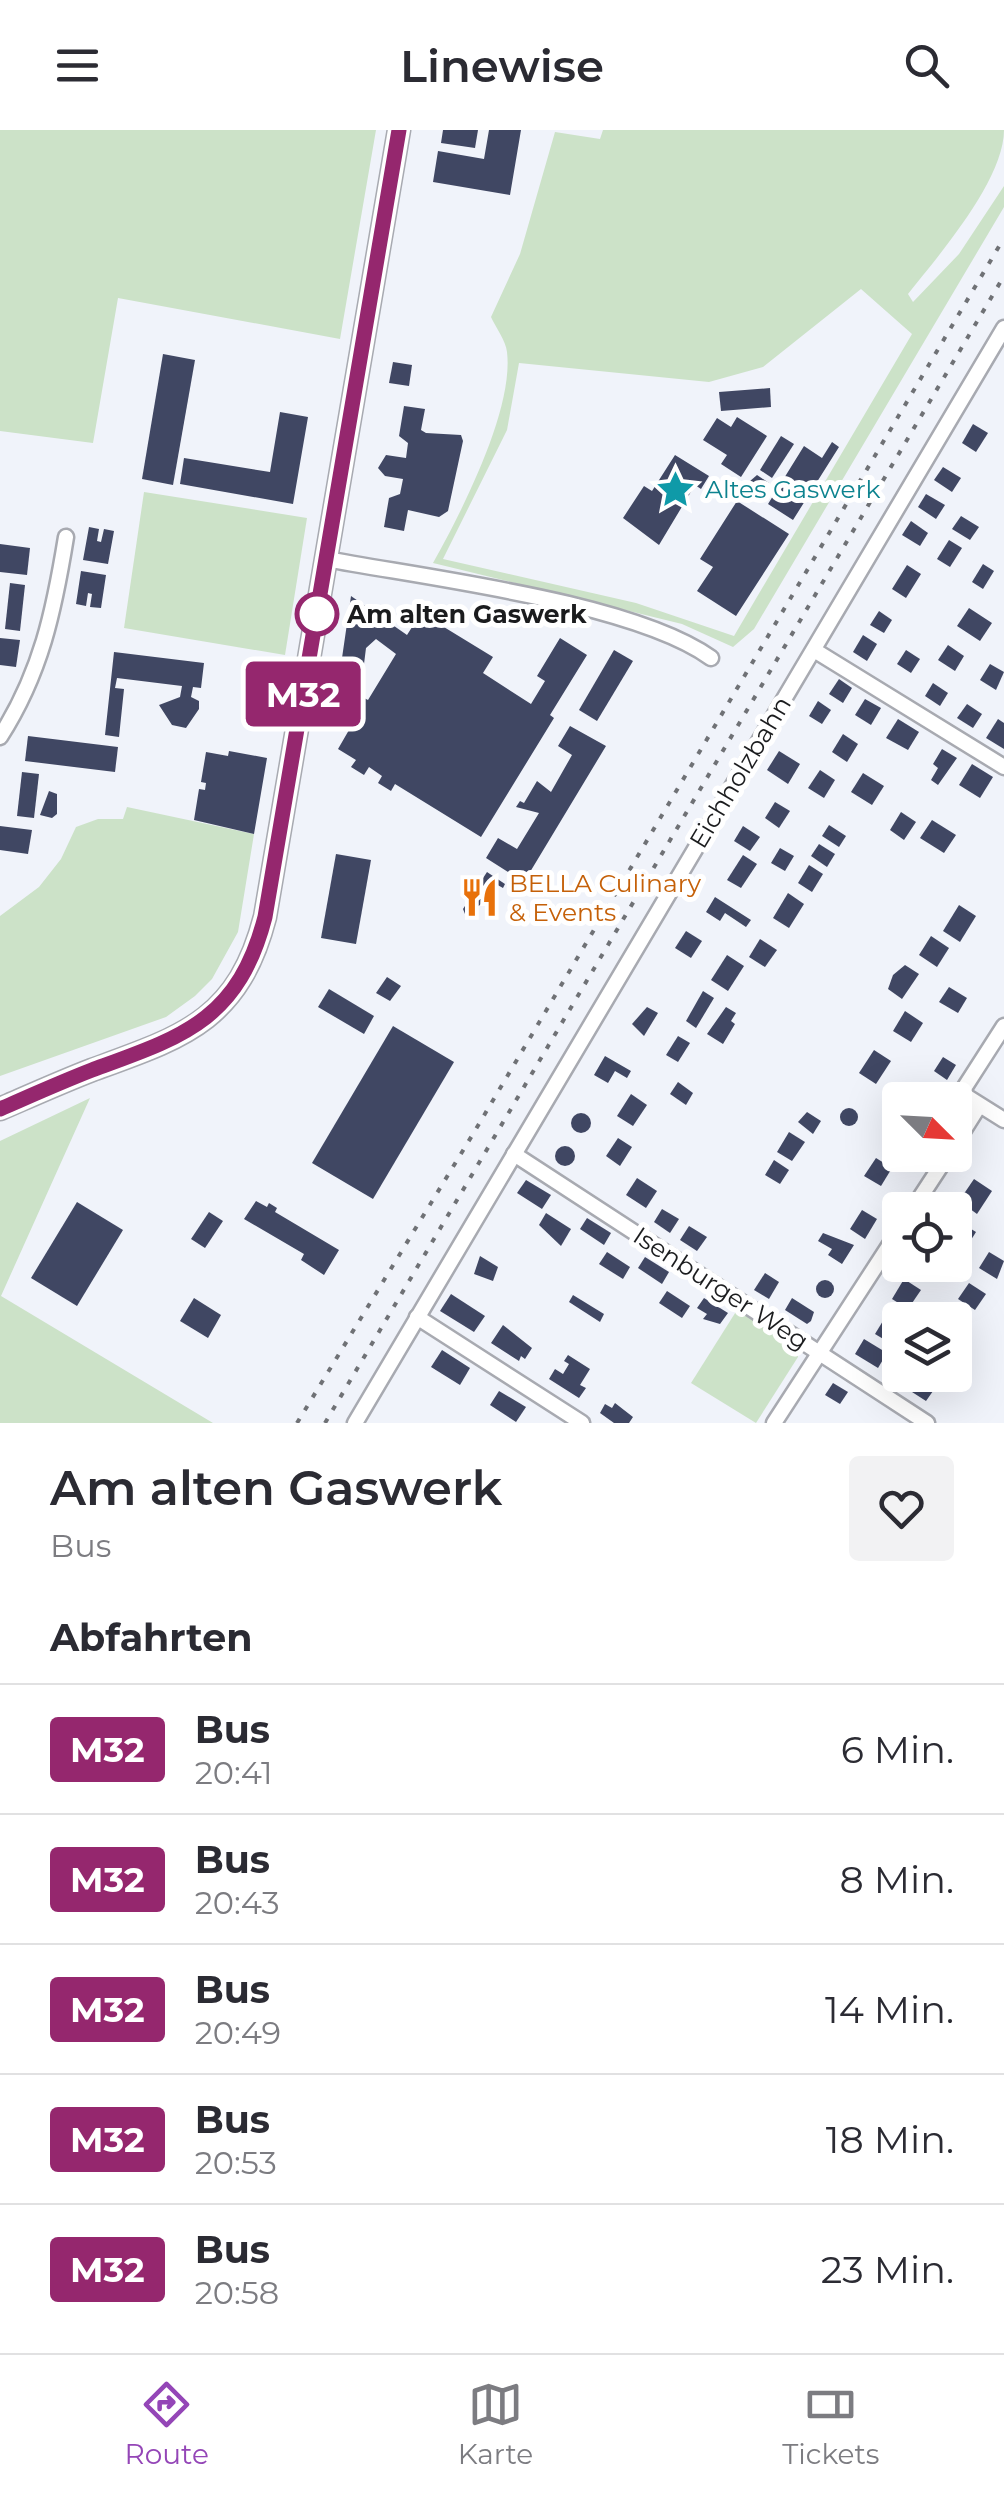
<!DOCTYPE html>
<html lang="de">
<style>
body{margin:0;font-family:Montserrat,sans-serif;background:#f2f2f3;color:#2b2b33;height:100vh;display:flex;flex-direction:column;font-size:38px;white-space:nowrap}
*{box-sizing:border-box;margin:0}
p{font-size:32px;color:#7c7c81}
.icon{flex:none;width:55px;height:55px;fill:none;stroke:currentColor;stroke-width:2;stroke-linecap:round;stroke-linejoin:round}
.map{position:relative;height:1293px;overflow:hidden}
.panel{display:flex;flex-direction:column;background:#fff;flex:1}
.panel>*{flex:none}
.badge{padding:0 20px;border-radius:8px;font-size:35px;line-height:65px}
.needle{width:65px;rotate:114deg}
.tools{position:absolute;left:882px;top:952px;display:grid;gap:20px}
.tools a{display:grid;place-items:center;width:90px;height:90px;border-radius:10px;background:#fff;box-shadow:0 10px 40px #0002;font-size:50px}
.map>.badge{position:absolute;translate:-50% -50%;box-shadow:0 0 0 5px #fff}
h2{padding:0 50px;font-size:38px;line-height:90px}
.round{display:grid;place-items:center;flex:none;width:105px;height:105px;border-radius:10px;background:#f2f2f3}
.overview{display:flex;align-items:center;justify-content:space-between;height:170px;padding:0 50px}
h1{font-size:48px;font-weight:600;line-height:75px}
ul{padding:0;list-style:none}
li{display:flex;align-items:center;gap:30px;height:130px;padding:0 50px;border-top:2px solid #e1e1e2}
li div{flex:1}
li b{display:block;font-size:38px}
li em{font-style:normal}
li .badge{min-width:110px;font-weight:700;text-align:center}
header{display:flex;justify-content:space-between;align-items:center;height:130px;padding:0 50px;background:#fff;font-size:45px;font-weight:600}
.tab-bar{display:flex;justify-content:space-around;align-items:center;height:140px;border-top:2px solid #e1e1e2;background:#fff;font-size:28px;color:#7c7c81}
.tab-bar a{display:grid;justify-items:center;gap:5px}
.tab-bar .current{color:#9446b7}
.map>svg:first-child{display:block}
</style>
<header><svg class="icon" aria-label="menu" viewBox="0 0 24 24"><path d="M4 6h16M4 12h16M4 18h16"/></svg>Linewise<svg class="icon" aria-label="search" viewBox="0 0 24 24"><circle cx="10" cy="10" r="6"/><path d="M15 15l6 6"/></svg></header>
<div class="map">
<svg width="1004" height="1293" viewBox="0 0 1004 1293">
<rect width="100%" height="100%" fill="#f0f3fa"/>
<g fill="#cce2c8" fill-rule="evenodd">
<polygon points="0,0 376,0 340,209 118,168 93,313 0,301"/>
<path d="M603,0H1004C1004,50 939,125 908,164L913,172L959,124L1004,56V77L754,499L733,517L682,494L433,433C461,383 514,280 507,222C506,211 496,198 491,187L520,124L555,2L600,9ZM861,159L912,204L734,506L636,473L443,429L507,300L519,233L709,252L763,237Z"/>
<polygon points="144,362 307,388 285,525 124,498"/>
<polygon points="127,677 254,704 238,802 212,849 195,866 166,887 0,946 0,786 39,757 61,729 76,697 98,689 123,689"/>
<polygon points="90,968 1,1166 213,1293 0,1293 0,1011"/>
<polygon points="737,1180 796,1218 798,1227 756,1293 691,1253"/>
</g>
<g fill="#404763" fill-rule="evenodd">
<polygon points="443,0 478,0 475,18 441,13"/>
<polygon points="489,0 521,0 510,65 433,52 438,21 484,29"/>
<polygon points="163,224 195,230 173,355 142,349"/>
<polygon points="393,232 412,235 409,256 389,253"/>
<polygon points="770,258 771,277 721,281 719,262"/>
<polygon points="404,276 425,279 421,300 426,303 461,305 463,311 448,381 439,387 408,380 404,401 384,397 389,368 400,364 403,349 385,346 378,338 386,325 406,328 408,313 399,306"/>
<polygon points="280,282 308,287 293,374 180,354 184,328 270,342"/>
<polygon points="737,287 767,306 741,347 721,334 727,325 703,310 717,288 731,297"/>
<polygon points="973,294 988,303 976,322 962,313"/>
<polygon points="781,306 794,314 772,348 760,340"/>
<polygon points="832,312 839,317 793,390 768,374 804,316 822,328"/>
<polygon points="675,325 709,346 701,359 695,355 659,415 623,388 644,356 652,361"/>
<polygon points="943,337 961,348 952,362 934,350"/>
<polygon points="757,345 769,353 759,369 742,358"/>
<polygon points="926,364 945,375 936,389 918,377"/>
<polygon points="737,371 789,404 736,486 697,461 713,437 700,429"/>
<polygon points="961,386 979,397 970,410 952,399"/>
<polygon points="911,391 928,403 920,416 902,405"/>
<polygon points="89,397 99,399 97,411 101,412 104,399 114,401 108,434 83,430"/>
<polygon points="949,410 962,418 950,437 937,429"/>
<polygon points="0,414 30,418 27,445 0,442"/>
<polygon points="983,434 994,441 983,459 972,452"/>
<polygon points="907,435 921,444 906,468 892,459"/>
<polygon points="81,441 106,445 101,478 90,477 92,464 88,463 86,476 76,474"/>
<polygon points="10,453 25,455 20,501 5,499"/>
<path d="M351,466L407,505L421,483L493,527L483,543L531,574L545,551L537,546L560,508L587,525L550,585L554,588L481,707L395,654L391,661L378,653L382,646L369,637L364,645L351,637L356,630L338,619L349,600L333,590ZM376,509L396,524L368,570L360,566L366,518Z"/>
<polygon points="969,478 992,493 980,511 957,496"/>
<polygon points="879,481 892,490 884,503 870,495"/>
<polygon points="863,505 877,514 867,531 853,522"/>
<polygon points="0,508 20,510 16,537 0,535"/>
<polygon points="948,515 964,526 955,541 938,530"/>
<polygon points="614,520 633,531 597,591 579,580"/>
<polygon points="906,520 920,529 911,543 897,534"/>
<polygon points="114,522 204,533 201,558 193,557 191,567 199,571 199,579 186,598 172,595 159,575 180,567 182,556 117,548 115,558 124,559 119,607 105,605"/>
<polygon points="990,534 1004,542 996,560 980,550"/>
<polygon points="839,549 852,558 843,573 829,564"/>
<polygon points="933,553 948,563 940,576 925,566"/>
<polygon points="865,569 881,578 871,595 855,585"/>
<polygon points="818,571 831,580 822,594 809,586"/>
<polygon points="967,574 982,584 973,598 957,588"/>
<polygon points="898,589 919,602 908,620 886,608"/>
<polygon points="998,589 1004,593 1004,619 986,608"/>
<polygon points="570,596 606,616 524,752 486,728 498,708 517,719 539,683 516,677 520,671 524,673 537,651 551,662 572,625 558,616"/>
<polygon points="843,604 858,614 847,632 832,622"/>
<polygon points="28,606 118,617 115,642 25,631"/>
<polygon points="942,619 957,628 938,655 931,650 938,638 933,634"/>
<polygon points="229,621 267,628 254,704 194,690 199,659 205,660 206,653 201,652 206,622 228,626"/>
<polygon points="779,621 800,634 788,654 767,640"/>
<polygon points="972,634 993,647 980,668 959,655"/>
<polygon points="820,640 835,650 824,668 808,658"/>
<polygon points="22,642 39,644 34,688 17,686"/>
<polygon points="863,643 884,656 872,675 851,662"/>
<polygon points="49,661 57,664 57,684 52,688 40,685"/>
<polygon points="775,672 790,681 779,698 765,688"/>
<polygon points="901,682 916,692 904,710 890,700"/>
<polygon points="932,690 956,705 944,723 920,708"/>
<polygon points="829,695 846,706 839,717 822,706"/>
<polygon points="0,696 32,700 28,724 0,720"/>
<polygon points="743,696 760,707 750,721 734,711"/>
<polygon points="819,714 835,724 827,737 811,726"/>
<polygon points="780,718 794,726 785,741 771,733"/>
<polygon points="336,724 371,730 356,814 321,808"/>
<polygon points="743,725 757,734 741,758 727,750"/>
<polygon points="809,735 823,744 812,762 798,753"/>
<polygon points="487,742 505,754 503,758 494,753 480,775 465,784 463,779"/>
<polygon points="788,763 804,774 789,798 773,788"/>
<polygon points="715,767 751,790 746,797 725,783 720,791 706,782"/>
<polygon points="959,775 976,786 960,812 943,801"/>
<polygon points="686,801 702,811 691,828 675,818"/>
<polygon points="931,806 949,818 937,837 919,825"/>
<polygon points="760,809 777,820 765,837 749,827"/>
<polygon points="727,825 744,836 728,861 711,850"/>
<polygon points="905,835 919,844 902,869 888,859 893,845"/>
<polygon points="387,847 401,856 390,871 376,863"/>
<polygon points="949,857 967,868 958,883 939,872"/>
<polygon points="329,859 374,886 364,904 318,877"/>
<polygon points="703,861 714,868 696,898 686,891"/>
<polygon points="647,877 658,883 644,906 632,894"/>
<polygon points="726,877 736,883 731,891 735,894 723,914 707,904"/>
<polygon points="905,881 923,893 911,912 893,901"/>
<polygon points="393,896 454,932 373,1069 312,1033"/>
<polygon points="678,906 690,913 678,932 666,925"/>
<polygon points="874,920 891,931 876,954 859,943"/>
<polygon points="605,926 631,941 627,948 615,941 608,953 594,945"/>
<polygon points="943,927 956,935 947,950 934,941"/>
<polygon points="678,952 693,963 686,975 670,964"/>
<polygon points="631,964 647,975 633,996 617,986"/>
<circle cx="849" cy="987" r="9"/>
<polygon points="807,982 821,991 813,1004 798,992"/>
<circle cx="581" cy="993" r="10"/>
<polygon points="789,1002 805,1012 792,1031 777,1022"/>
<polygon points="618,1008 632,1017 620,1036 606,1026"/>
<circle cx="565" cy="1026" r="10"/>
<polygon points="876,1028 892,1038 881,1056 864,1046"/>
<polygon points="774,1030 789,1040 780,1054 765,1045"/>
<polygon points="637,1048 657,1061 646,1078 626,1065"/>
<polygon points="974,1049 992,1061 977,1084 959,1071"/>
<polygon points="526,1050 551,1065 542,1079 517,1063"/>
<polygon points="256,1071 267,1077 269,1073 277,1078 275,1082 339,1120 324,1145 301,1130 304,1124 244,1089"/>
<polygon points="77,1072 123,1100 77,1176 31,1148"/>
<polygon points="662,1079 679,1089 670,1103 654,1092"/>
<polygon points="862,1080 877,1089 865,1109 850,1099"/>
<polygon points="209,1082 223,1091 205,1118 191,1109"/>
<polygon points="546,1083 571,1099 561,1116 539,1095"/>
<polygon points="587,1088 611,1103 604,1115 580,1099"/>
<polygon points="955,1089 976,1102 964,1121 955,1115"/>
<polygon points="689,1096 707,1107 697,1121 680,1110"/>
<polygon points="823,1103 854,1115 842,1134 828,1125 832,1119 818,1111"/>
<polygon points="607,1122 630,1137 623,1149 599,1134"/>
<polygon points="989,1122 1004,1131 997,1149 979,1138"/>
<polygon points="480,1126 498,1137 493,1151 474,1144"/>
<polygon points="645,1127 669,1142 662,1154 638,1138"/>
<polygon points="765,1143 779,1152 769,1169 754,1160"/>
<polygon points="904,1149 921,1160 908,1179 892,1169"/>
<circle cx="825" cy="1159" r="9"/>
<polygon points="969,1153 986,1164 975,1180 958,1169"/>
<polygon points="667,1161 690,1176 682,1188 659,1173"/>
<polygon points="451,1164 485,1186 474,1202 440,1181"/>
<polygon points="573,1165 604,1184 600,1192 569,1172"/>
<polygon points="194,1168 221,1185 208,1208 180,1191"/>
<polygon points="704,1168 728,1183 720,1194 703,1189 707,1184 697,1178"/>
<polygon points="792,1168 814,1182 811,1191 807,1194 785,1180"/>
<polygon points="889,1181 900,1188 895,1216 875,1204"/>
<polygon points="503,1195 532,1218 525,1229 521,1226 519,1231 491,1213"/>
<polygon points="864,1209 887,1223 878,1238 855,1224"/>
<polygon points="442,1220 470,1238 460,1255 431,1237"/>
<polygon points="568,1225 590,1239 580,1255 586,1258 579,1268 549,1249 555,1239 563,1244 569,1234 564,1231"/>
<polygon points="923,1245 939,1249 952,1245 944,1258 938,1254 926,1271 912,1262"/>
<polygon points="833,1253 848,1262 840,1274 825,1265"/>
<polygon points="499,1261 526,1277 516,1292 490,1275"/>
<polygon points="615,1273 633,1287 629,1293 614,1293 600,1283 605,1274 612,1278"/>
</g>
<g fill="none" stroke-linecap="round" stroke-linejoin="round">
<defs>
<g id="minor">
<path d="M326,429C426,448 633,472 711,528"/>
<polyline points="814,520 1004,637"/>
<path d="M0,607C41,543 54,481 66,407"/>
<polyline points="1004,896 961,963 1004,990"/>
<polyline points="955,1014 979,976"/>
<polyline points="514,1024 927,1293"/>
<polyline points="912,1080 948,1025"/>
<polyline points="417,1187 582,1293"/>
<polyline points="355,1293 1004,198"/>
<polyline points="774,1293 900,1099"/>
</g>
<path id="secondary" d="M0,979C30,966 61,952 92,940C183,907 238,891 265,787L399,0"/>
</defs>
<use href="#minor" stroke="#a8aab1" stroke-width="19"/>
<use href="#secondary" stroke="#a8aab1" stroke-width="25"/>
<use href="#minor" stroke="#fff" stroke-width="14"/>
<use href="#secondary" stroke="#fff" stroke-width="20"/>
<g stroke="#6f7175" stroke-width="4" stroke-dasharray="5 10" stroke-linecap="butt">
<polyline points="297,1293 473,1004 1004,108"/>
<polyline points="325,1293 1004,146"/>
</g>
</g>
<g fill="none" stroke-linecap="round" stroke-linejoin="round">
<defs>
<path id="line" d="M0,979C30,966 61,952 92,940C182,907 238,891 265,787L399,0"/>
</defs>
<use href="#line" stroke="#fff" stroke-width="22"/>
<use href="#line" stroke="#95276e" stroke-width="15"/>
</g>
<defs>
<symbol id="sight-bare" viewBox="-9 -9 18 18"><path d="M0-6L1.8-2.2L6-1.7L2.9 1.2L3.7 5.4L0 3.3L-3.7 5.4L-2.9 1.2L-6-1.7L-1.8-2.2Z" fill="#0f9aa8" stroke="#fff" stroke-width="2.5" paint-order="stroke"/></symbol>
<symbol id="restaurant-bare" viewBox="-9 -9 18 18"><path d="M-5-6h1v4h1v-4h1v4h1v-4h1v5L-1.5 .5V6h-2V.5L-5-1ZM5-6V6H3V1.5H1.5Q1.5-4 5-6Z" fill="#e8710a" stroke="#fff" stroke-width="2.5" paint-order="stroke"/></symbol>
</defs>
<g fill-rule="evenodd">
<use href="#sight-bare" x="648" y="332" width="55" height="55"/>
<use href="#restaurant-bare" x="452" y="740" width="55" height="55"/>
</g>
<circle fill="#fff" stroke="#95276e" stroke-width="5" cx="317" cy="484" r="20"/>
<g text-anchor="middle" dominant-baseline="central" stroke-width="10" stroke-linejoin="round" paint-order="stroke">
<g font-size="25" fill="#0d838f" stroke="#fff" text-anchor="start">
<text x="705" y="359">Altes Gaswerk</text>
</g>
<g font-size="25" font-weight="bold" fill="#1b1c1e" stroke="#fff" text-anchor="start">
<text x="347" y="484">Am alten Gaswerk</text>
</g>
<g font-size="25" fill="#1b1c1e" stroke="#fff">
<text transform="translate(740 642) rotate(-59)">Eichholzbahn</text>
<text transform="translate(721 1158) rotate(33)">Isenburger Weg</text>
</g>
<g font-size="25" fill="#c56008" stroke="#fff" text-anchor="start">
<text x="509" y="753">BELLA Culinary<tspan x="509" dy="29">&amp; Events</tspan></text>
</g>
</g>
</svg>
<div class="tools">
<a><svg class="needle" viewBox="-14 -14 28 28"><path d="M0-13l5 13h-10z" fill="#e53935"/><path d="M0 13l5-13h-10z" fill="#7c7c81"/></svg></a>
<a><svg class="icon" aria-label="locate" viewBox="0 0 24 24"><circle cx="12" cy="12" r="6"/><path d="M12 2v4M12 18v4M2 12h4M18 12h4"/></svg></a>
<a><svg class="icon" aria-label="layers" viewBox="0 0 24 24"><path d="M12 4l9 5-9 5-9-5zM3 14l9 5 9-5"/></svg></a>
</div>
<b class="badge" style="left:303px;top:564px;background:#95276e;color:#fff">M32</b>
</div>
<section class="panel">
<div class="overview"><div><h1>Am alten Gaswerk</h1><p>Bus</p></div><a class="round"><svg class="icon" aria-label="heart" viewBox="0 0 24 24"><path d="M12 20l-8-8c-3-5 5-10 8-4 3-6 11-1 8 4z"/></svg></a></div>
<h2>Abfahrten</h2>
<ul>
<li><span class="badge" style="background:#95276e;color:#fff">M32</span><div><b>Bus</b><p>20:41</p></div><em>6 Min.</em></li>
<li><span class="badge" style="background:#95276e;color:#fff">M32</span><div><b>Bus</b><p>20:43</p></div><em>8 Min.</em></li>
<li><span class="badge" style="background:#95276e;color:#fff">M32</span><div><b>Bus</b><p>20:49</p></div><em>14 Min.</em></li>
<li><span class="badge" style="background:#95276e;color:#fff">M32</span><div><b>Bus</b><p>20:53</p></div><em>18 Min.</em></li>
<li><span class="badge" style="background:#95276e;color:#fff">M32</span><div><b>Bus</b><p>20:58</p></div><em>23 Min.</em></li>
</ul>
</section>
<nav class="tab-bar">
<a class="current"><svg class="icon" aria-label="directions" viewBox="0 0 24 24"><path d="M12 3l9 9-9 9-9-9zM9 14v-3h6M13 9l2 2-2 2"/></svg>Route</a>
<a><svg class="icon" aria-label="map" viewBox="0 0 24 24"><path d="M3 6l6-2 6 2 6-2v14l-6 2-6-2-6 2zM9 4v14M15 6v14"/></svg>Karte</a>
<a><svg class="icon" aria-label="tickets" viewBox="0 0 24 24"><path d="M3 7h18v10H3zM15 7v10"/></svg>Tickets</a>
</nav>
